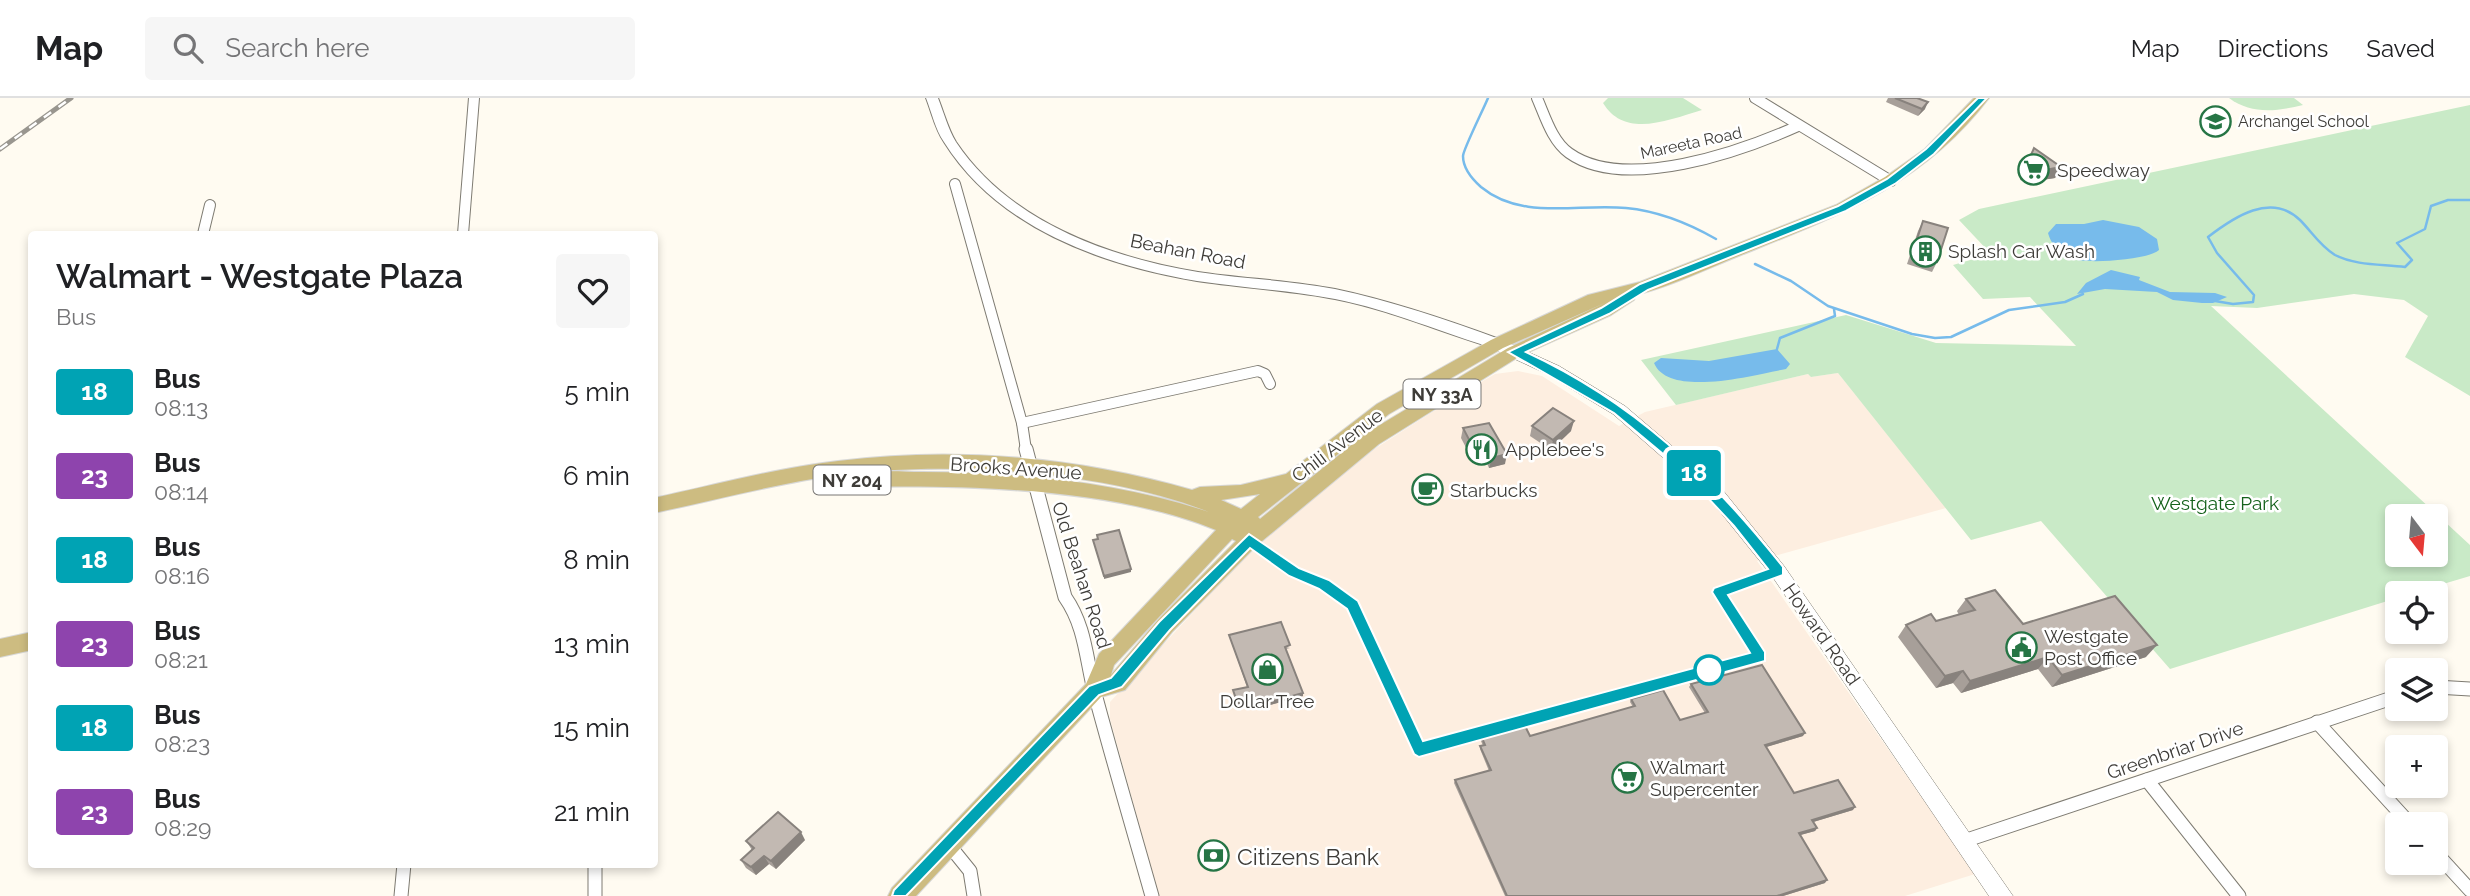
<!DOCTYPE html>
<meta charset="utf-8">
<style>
body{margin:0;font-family:Raleway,sans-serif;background:#f6f6f6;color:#202124;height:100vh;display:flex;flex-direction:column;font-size:26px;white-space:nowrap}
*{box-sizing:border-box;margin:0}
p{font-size:23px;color:#757577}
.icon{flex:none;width:38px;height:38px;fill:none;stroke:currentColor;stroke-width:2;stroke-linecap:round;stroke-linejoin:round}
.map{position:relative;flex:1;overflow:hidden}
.drawer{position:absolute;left:28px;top:133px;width:630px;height:637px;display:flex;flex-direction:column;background:#fff;border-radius:7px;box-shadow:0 4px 10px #0003}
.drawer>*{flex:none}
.badge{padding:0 14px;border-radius:5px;font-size:24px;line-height:46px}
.needle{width:46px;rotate:164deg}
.fabs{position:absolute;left:2385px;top:406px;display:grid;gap:14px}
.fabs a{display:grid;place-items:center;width:63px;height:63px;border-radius:7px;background:#fff;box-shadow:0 4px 10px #0003;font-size:35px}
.map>.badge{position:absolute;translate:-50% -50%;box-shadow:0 0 0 4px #fff}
.round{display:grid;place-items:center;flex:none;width:74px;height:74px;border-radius:7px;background:#f6f6f6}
.headline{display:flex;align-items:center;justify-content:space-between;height:119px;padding:0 28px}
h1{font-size:33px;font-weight:600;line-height:52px}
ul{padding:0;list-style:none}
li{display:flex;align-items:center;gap:21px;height:84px;padding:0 28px}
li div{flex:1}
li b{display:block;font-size:26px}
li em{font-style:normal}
li .badge{min-width:77px;font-weight:700;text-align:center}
header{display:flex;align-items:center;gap:42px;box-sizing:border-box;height:98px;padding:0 35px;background:#fff;border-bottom:2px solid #e0e0e0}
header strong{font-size:33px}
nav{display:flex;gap:38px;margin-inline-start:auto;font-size:24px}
.search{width:490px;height:63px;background:#f6f6f6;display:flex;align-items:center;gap:18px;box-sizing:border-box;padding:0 24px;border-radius:7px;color:#757577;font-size:26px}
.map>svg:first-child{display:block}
</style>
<header>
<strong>Map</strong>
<div class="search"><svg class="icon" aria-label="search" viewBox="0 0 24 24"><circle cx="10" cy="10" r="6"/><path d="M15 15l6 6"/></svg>Search here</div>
<nav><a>Map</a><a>Directions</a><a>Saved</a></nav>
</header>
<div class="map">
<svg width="2470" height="798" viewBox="0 0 2470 798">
<rect width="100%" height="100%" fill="#fffbf1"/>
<polygon fill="#fdeee0" points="1518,273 1542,278 1619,328 1645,314 1808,276 1811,279 1838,275 1946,410 1757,463 1975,776 1905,798 1159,798 1110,621 1110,604 1237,467 1308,403 1376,350 1462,295 1495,276"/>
<g fill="#c9eac7" fill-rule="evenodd">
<path d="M1608,0H1683L1702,12C1668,22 1625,41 1603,5Z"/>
<path d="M2229,0H2294L2303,7C2277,13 2252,17 2229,0Z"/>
<path d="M2470,7V298L2405,259L2428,218L2404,202L2354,196L2257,210L2211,208L2470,447V478L2413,495H2398L2397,500L2170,571L2041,423L1971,442L1838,275L1811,279L1808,276L1676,307L1641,262L1846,217L1936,245L2076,248L2030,199L1983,201L1953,167L1991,156L1959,122L1979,111ZM2398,418H2436V457H2398Z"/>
</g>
<g fill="#77bbeb">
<path d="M2103,122L2139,129L2157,141L2159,152C2148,162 2088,166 2073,161C2061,157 2051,147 2048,135L2056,126H2084Z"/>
<polygon points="2111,172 2140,179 2139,182 2170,194 2215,195 2227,199 2213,205 2202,205 2173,202 2157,194 2105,191 2077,196 2086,185"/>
<path d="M1777,251L1790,266L1786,271C1757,276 1669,301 1654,265L1661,260L1709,263Z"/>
</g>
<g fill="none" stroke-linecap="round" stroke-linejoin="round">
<g stroke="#77bbeb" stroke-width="2.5">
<path d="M1488,0C1484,10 1463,52 1463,58C1463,71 1472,81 1481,89C1522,123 1578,105 1626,110C1658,113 1688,125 1716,141"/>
<polyline points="1755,166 1791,183 1828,208 1912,236 1935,240 1951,239 2009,212 2065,204 2083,196"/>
<path d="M2215,203L2233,206L2253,204L2254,197L2217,155L2208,139C2234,119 2271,94 2300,122C2312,134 2320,148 2335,157C2356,168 2383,166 2405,169L2412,162L2397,145L2425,131L2431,108L2448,102H2470"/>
<polyline points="1777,251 1780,240 1835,218 1834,211"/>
</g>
<defs>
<g id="minor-far1">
<path d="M1537,0C1545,18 1552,43 1569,55C1625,95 1742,53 1798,28"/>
<polyline points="1755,0 1891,83"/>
<polyline points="955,86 1022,325 1026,352"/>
<polyline points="203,136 210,107"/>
<polyline points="463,136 474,0"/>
<polyline points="1022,325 1258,273 1265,276 1270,286"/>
</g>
<g id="minor">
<path d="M1026,351L1065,499C1086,529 1086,562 1095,596C1113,663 1133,731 1152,798"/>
<polyline points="2436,589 2470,591"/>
<polyline points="2317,624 2410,726"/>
<polyline points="2147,682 2239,798"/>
<polyline points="1964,743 2398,598"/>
<polyline points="949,747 970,773 974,798"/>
<polyline points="2436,755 2470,792"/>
<polyline points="595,766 595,798"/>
<polyline points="401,798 404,766"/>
</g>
<path id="tertiary" d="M926,0H938C944,15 948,31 956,44C1009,123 1107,159 1198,174C1243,181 1289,182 1335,191C1392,203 1448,222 1502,242L1504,246L1497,251C1442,235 1391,212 1335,201C1289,192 1243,190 1197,183C1102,167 998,130 944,44C935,31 932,15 926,0Z"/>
<polygon id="secondary" points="1497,240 1559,268 1625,308 1721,390 1784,468 2013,798 1989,798 1772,478 1709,400 1613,316 1547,276 1491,250 1489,246 1491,242"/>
<g id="primary">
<path d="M1974,0H1989C1923,87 1838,118 1741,157C1706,171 1672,188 1636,197L1634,202L1611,217L1520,258L1379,346L1256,448L1172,534L1125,592L1101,599L916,798H888L892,790L1086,586L1099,556L1216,432C1117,391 972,387 865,389L858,387L855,382L858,377C878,371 902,374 922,374C1018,374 1118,384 1209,414C1103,372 949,363 837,377C775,386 715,402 654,415V400C715,387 776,370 838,363C956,348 1078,359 1192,392L1200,389L1241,387L1286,376L1377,306L1491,242L1588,197L1640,184L1836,107L1885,79L1925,51ZM1607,204L1508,250L1365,336L1260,421L1258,419L1389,316L1503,250ZM1260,396L1241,411L1221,402ZM1232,441L1236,443L1158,522L1111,577L1114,567Z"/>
<polygon points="32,534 32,552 0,559 0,541"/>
</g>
</defs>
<use href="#minor-far1" stroke="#7e7b72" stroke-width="12"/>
<use href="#minor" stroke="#7e7b72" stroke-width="15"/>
<use href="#tertiary" stroke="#7e7b72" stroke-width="2"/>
<use href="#secondary" stroke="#7e7b72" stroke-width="1"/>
<use href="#primary" stroke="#d8d8d7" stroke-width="2"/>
<use href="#minor-far1" stroke="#fff" stroke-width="10"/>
<use href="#minor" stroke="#fff" stroke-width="13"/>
<use href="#tertiary" fill="#fff" fill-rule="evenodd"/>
<use href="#secondary" fill="#fff" fill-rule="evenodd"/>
<use href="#primary" fill="#cdbc81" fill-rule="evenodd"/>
<defs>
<polyline id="rail" points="0,51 71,0"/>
</defs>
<use href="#rail" stroke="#99968f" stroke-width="5"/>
<use href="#rail" stroke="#fff" stroke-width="2.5" stroke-dasharray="9" stroke-linecap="butt"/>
</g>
<g fill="#a79f99">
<polygon points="1888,0 1917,0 1925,11 1918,18 1886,4"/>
<polygon points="2034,50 2061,69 2055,80 2029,84 2020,82 2028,60"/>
<polygon points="1923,123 1937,164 1932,174 1907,166 1918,133"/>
<polygon points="1532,328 1571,333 1551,352 1530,338"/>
<polygon points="1463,330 1505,366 1489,370 1486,363 1474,365 1461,340"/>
<polygon points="1966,501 2023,526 2146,559 2052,589 2038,571 1961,595 1953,585 1936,590 1898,539 1906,527 1936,523 1959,517 1957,513"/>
<polygon points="1229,537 1290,550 1286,551 1303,598 1255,611 1252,603 1237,607 1233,592 1247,589 1230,540"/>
<polygon points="1691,586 1803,638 1766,649 1794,695 1853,712 1813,724 1817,730 1815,733 1800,737 1825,785 1783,798 1505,798 1454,685 1455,682 1489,673 1480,651 1480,648 1483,648 1481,643 1482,640 1530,638 1633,609 1630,604 1631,601 1680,622 1705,615 1689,589"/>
<polygon points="805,742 776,771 769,766 756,777 746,770 741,762 752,752 746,743"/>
</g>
<g fill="#88827d">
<polygon points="1928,4 1925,11 1918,18 1922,11"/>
<polygon points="2061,69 2055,80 2029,84 2034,74"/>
<polygon points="1574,323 1571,333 1551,352 1553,342"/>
<polygon points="1488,353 1486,363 1474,365 1476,355"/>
<polygon points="1507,356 1505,366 1489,370 1492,360"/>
<polygon points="1131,471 1131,474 1104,481 1104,478"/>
<polygon points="2157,547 2146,559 2052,589 2062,577"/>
<polygon points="2048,559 2038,571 1961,595 1970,583"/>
<polygon points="1963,573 1953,585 1936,590 1945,578"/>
<polygon points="1303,595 1303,598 1255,611 1255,608"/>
<polygon points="1252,600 1252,603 1237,607 1237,604"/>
<polygon points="1805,635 1803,638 1763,650 1765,647"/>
<polygon points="1855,709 1853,712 1810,725 1812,722"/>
<polygon points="1817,730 1815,733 1797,738 1799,735"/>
<polygon points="801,734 805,742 776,771 771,763"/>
<polygon points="764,758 769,766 756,777 751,769"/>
<polygon points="1827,782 1825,785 1783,798 1777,798"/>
</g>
<g fill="#c2b9b2" stroke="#88827d" stroke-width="2">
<polygon points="1895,0 1917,0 1928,4 1922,11"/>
<polygon points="2034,50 2061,69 2034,74 2025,71"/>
<polygon points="1923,123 1948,130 1937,164 1912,156"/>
<polygon points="1553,310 1574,323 1553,342 1532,328"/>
<polygon points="1489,325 1507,356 1492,360 1488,353 1476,355 1463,330"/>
<polygon points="1119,432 1131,471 1104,478 1093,442 1098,441 1097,437"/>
<polygon points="1995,492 2023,526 2115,498 2157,547 2062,577 2048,559 1970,583 1963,573 1945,578 1906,527 1931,516 1936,523 1975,512 1966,501"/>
<polygon points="1281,524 1290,547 1285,549 1303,595 1255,608 1252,600 1237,604 1233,592 1248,589 1229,537"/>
<polygon points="1762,567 1805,635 1765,647 1794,695 1838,682 1855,709 1812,722 1817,730 1799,735 1827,782 1777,798 1507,798 1455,682 1491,672 1480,648 1485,647 1482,640 1525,628 1530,638 1635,608 1631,601 1663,592 1680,622 1708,614 1691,586"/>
<polygon points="778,714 801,734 771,763 764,758 751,769 741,762 754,750 746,743"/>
</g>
<path fill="#00a3b4" stroke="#fff" stroke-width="2" d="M1978,0H1987L1934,56L1895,86L1846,113L1648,192L1609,216L1526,254C1634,304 1710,377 1783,469V477L1728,497L1765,554V563L1419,659L1414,656L1347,511L1319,491L1289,478L1250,450L1170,532L1122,589L1099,597L906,798H892L894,792L1089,588L1111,580L1159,524L1249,436L1299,470L1329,482L1358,503L1423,643L1750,555L1712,494L1714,490L1768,471L1734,428L1681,371L1614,315L1508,254L1601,210L1640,186L1838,108L1887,81L1926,51Z"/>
<defs>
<symbol id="school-ring" viewBox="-11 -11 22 22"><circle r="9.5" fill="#fff" stroke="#267545" stroke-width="1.5"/><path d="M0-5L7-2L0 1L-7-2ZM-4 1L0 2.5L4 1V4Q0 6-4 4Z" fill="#267545"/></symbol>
<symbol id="supermarket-ring" viewBox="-11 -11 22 22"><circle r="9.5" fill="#fff" stroke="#267545" stroke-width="1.5"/><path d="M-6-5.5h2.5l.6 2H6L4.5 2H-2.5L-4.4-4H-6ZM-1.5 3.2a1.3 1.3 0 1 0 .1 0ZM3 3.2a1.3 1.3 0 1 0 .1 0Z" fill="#267545"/></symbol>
<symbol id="building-ring" viewBox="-11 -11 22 22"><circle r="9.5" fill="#fff" stroke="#267545" stroke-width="1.5"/><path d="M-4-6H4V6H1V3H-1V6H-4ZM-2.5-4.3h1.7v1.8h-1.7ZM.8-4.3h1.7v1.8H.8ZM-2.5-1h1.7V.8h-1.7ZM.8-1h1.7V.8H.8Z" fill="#267545"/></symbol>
<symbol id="restaurant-ring" viewBox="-11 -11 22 22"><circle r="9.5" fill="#fff" stroke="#267545" stroke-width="1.5"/><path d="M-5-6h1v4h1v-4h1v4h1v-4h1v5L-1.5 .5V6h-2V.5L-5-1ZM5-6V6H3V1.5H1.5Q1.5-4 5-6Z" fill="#267545"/></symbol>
<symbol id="cafe-ring" viewBox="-11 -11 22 22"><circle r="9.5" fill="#fff" stroke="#267545" stroke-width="1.5"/><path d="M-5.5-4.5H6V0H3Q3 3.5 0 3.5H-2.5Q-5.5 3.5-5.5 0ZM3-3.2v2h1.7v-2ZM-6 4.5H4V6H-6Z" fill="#267545"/></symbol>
<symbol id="civic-ring" viewBox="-11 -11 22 22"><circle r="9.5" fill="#fff" stroke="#267545" stroke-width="1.5"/><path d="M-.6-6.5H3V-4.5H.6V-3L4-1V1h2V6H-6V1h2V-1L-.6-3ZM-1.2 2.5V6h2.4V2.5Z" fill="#267545"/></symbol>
<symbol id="shop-ring" viewBox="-11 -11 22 22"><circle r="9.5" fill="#fff" stroke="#267545" stroke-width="1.5"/><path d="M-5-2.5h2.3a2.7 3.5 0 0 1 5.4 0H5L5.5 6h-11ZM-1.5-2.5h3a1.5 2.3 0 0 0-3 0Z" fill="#267545"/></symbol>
<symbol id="bank-ring" viewBox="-11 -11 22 22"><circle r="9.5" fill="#fff" stroke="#267545" stroke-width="1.5"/><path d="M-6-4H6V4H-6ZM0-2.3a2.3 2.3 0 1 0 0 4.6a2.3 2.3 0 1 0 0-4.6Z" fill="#267545"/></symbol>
</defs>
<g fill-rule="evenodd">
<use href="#school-ring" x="2198" y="6" width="35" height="35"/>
<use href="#supermarket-ring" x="2016" y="54" width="35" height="35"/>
<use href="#building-ring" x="1908" y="136" width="35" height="35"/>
<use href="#restaurant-ring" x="1464" y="334" width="35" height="35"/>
<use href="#cafe-ring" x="1410" y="374" width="35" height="35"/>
<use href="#civic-ring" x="2004" y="532" width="35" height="35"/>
<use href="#shop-ring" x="1250" y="554" width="35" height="35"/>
<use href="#supermarket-ring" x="1610" y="662" width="35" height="35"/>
<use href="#bank-ring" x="1196" y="740" width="35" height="35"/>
</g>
<circle fill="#fff" stroke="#00a3b4" stroke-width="3.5" cx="1709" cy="572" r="14"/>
<g text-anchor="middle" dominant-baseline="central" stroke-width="5" stroke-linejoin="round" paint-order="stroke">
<g font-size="16" fill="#3e3c38" stroke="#fff" text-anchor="start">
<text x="2238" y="23">Archangel School</text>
</g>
<g font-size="16" fill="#3e3c38" stroke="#fff">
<text transform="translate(1691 45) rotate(-12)">Mareeta Road</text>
</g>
<g fill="#fff" stroke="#787674" stroke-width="2">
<rect x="1403.5" y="281.5" width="77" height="29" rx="5"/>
<rect x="813.5" y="367.5" width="77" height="29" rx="5"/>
</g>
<g font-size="18" font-weight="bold" fill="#3e3c38">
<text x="1442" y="296">NY 33A</text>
<text x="852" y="382">NY 204</text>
</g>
<g font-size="19" fill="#3e3c38" stroke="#fff" text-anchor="start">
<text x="2057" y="72">Speedway</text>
<text x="1948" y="153">Splash Car Wash</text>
<text x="1505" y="351">Applebee's</text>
<text x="1450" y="392">Starbucks</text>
<text x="2044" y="538">Westgate<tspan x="2044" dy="22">Post Office</tspan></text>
<text x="1267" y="603" text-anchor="middle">Dollar Tree</text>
<text x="1650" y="669">Walmart<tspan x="1650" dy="22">Supercenter</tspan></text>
</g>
<g font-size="19" fill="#3e3c38" stroke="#fff">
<text transform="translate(1188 153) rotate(11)">Beahan Road</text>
<text transform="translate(1337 347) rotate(-37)">Chili Avenue</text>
<text transform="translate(1016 370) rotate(4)">Brooks Avenue</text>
<text transform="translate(1082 477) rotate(72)">Old Beahan Road</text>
<text transform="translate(1822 536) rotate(55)">Howard Road</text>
<text transform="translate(2175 652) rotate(-19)">Greenbriar Drive</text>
</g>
<g font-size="19" fill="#15621b" stroke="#fff">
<text x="2215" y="405">Westgate Park</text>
</g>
<g font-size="23" fill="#3e3c38" stroke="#fff" text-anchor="start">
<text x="1237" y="758">Citizens Bank</text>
</g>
</g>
</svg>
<div class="fabs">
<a><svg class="needle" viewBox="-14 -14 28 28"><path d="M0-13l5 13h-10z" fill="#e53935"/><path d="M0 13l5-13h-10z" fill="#757577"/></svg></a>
<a><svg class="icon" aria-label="locate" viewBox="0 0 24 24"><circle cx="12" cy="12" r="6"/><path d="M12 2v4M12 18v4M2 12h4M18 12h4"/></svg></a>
<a><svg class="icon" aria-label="layers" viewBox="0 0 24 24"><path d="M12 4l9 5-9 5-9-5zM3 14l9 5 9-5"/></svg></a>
<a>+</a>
<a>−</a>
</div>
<b class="badge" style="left:1694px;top:375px;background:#00a3b4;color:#fff">18</b>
<section class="drawer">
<div class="headline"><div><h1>Walmart - Westgate Plaza</h1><p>Bus</p></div><a class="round"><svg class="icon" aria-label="heart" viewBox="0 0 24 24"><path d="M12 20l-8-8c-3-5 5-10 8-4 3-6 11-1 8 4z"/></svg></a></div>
<ul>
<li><span class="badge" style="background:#00a3b4;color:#fff">18</span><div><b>Bus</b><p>08:13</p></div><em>5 min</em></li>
<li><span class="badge" style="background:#8e44ad;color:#fff">23</span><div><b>Bus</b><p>08:14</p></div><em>6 min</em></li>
<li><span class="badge" style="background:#00a3b4;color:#fff">18</span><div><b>Bus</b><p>08:16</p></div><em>8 min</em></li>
<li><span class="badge" style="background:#8e44ad;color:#fff">23</span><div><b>Bus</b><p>08:21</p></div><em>13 min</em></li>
<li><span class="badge" style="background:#00a3b4;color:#fff">18</span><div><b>Bus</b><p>08:23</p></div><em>15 min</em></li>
<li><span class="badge" style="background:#8e44ad;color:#fff">23</span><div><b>Bus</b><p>08:29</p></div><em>21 min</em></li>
</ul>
</section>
</div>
